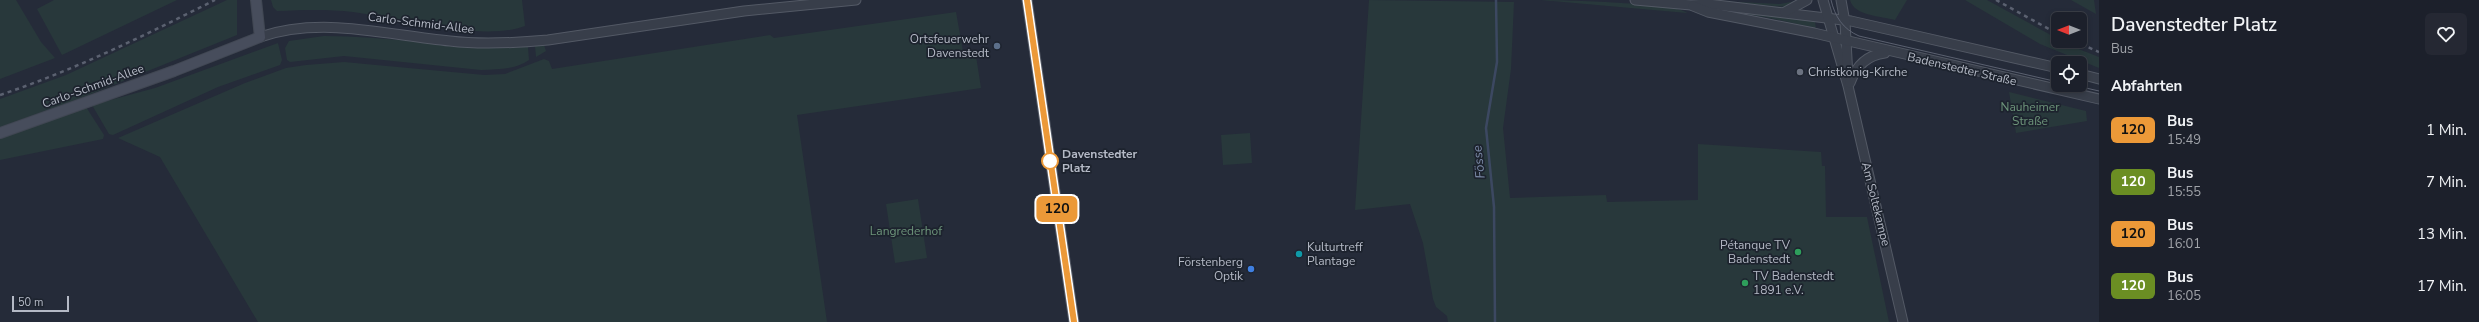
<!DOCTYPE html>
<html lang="de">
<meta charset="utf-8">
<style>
body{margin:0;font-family:"Nunito Sans",sans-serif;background:#252833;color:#f1f3f6;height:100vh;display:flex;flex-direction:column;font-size:15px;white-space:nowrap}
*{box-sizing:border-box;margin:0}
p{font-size:13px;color:#a0a3a9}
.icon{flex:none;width:22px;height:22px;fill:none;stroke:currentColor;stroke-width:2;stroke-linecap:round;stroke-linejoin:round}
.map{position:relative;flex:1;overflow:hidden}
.drawer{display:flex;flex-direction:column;background:#1c202b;width:380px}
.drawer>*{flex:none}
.badge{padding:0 8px;border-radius:6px;font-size:14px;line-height:26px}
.needle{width:26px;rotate:270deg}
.buttons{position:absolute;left:2051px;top:12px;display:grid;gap:8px}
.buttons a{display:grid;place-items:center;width:36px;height:36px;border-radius:6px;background:#1c202b;box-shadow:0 2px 6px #0003,0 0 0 1px #3a3e47;font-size:20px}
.scale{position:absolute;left:12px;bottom:10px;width:57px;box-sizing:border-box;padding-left:4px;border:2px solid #b4b9c5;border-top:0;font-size:11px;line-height:14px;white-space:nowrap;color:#b4b9c5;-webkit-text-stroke:3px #1d232e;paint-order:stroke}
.map>.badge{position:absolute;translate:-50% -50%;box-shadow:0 0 0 2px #fff}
h2{padding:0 12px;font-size:15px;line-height:36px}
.round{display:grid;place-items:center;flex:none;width:42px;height:42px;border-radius:6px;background:#252833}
.headline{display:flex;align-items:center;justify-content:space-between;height:68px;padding:0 12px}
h1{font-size:19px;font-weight:600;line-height:30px}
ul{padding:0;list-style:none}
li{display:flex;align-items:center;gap:12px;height:52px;padding:0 12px}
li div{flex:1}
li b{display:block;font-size:15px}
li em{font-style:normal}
li .badge{min-width:44px;font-weight:700;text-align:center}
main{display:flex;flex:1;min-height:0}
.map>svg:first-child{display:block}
</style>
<main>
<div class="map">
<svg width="2099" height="322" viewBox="0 0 2099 322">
<rect width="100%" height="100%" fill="#252b39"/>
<g fill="#28383b">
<polygon points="0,0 16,0 41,42 55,58 0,79"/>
<polygon points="54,0 177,0 62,55 37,9"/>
<polygon points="227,0 237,0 237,35 81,98 0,127 0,99 66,75"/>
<path d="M271,0H522L525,26C483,42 398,18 353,12C328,9 303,10 277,11L273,7Z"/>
<polygon points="1369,0 1514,2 1511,69 1503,128 1510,198 1606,195 1607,202 1698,200 1698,144 1821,152 1822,166 1825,166 1826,217 1867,217 1889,322 1448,322 1447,316 1436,307 1433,299 1423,243 1410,204 1355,210"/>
<path d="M1541,0C1562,0 1677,3 1687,13Z"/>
<polygon points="1697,0 1780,4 1801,0 1786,7"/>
<path d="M1850,0H1907L1895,20C1881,16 1854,16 1850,0Z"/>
<polygon points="1965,0 1987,0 2058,39 2058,41 2099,57 2099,68 2040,44"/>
<polygon points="2071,0 2094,0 2096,14"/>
<polygon points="1719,10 1762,12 1810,20 1815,22 1816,28 1765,17"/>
<polygon points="956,12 964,57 976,56 981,88 797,115 827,322 258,322 160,157 118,138 245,83 286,68 306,65 344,62 484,75 505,74 544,59 549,61 552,69 770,35 774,38"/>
<path d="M324,36C393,36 460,50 528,47L529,60C515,70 498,69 481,70L344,56L290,62L287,60L285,48L289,41Z"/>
<polygon points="278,43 282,60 280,65 218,87 113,135 109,134 92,105 155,88"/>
<polygon points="544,45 546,51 536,57 535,46"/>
<polygon points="2009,92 2086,111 2087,121 2016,133"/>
<polygon points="86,107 104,135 103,139 0,160 0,135"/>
<polygon points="1250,133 1252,163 1223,165 1221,135"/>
<polygon points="918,199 927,258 895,263 886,204"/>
</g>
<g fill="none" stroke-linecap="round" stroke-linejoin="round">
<polyline stroke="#3c4861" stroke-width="2.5" points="1495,322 1494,207 1486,128 1497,62 1496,0"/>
<defs>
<g id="tertiary">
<polyline points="1027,0 1074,322"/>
<polyline points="1635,0 1691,5 1708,4 1851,21 2058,68"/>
<polyline points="1823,0 1848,86 1903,322"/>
<polyline points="1841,0 1845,22 1848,77"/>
<polyline points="1693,6 1708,12 1814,33 2099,99"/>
<polyline points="1785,12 1807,0"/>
<path d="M260,37C322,16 386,35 450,41C483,45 515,43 548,40L744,11L856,0"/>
<polyline points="2080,74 2099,79"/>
<path d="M1850,83C1856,66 1867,55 1885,53"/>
</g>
<polyline id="secondary" points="0,133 174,71 260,37 256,0"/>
</defs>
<use href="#tertiary" stroke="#535965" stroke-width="11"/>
<use href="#secondary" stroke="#414753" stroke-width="12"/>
<use href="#tertiary" stroke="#383e4a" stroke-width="9"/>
<use href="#secondary" stroke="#474d5c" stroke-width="10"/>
<g stroke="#5b6170" stroke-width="1">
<path d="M1831,0C1835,17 1843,29 1859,36L2058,82"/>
<polyline points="2073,85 2099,91"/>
</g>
<g stroke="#5b6170" stroke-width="2.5" stroke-dasharray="4 4" stroke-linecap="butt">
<polyline points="1996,0 2058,34"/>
<polyline points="2074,41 2099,52"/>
<path d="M0,95C75,70 145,35 215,0"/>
</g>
</g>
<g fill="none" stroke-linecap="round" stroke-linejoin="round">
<defs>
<polyline id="line" points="1027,0 1074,322"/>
</defs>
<use href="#line" stroke="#fff" stroke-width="9"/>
<use href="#line" stroke="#ec9938" stroke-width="6"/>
</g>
<circle fill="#5c6f8a" stroke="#1d232e" stroke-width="1.5" cx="997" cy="46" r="4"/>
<circle fill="#6b7280" stroke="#1d232e" stroke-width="1.5" cx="1800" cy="72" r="4"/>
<circle fill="#fff" stroke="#ec9938" stroke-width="2" cx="1050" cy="161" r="8"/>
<g fill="#2e9e5b" stroke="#1d232e" stroke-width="1.5">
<circle cx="1798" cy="252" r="4"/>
<circle cx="1745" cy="283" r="4"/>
</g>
<circle fill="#0f9aa8" stroke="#1d232e" stroke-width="1.5" cx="1299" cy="254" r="4"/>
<circle fill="#3f7fe0" stroke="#1d232e" stroke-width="1.5" cx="1251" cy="269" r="4"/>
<g text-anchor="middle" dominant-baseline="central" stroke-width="3.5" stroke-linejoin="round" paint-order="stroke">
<g font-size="12" fill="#b4b9c5" stroke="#1d232e">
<text transform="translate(421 23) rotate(7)">Carlo-Schmid-Allee</text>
<text transform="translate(1962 69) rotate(13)">Badenstedter Straße</text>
<text transform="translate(93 86) rotate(-20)">Carlo-Schmid-Allee</text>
<text transform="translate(1876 204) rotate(76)">Am Soltekampe</text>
</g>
<g font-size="12" fill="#b4b9c5" stroke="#1d232e" text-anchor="end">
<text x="989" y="39">Ortsfeuerwehr<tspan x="989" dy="14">Davenstedt</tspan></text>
<text x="1808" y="72" text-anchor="start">Christkönig-Kirche</text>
<text x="1790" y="245">Pétanque TV<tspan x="1790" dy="14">Badenstedt</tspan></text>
<text x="1307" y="247" text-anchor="start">Kulturtreff<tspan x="1307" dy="14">Plantage</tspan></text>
<text x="1243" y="262">Förstenberg<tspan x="1243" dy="14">Optik</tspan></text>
<text x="1753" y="276" text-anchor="start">TV Badenstedt<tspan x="1753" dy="14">1891 e.V.</tspan></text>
</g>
<g font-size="12" fill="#6d947a" stroke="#1d232e">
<text x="2030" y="107">Nauheimer<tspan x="2030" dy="14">Straße</tspan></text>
<text x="906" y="231">Langrederhof</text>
</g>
<g font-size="12" font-weight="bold" fill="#b4b9c5" stroke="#1d232e" text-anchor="start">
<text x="1062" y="154">Davenstedter<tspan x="1062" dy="14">Platz</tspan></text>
</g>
<g font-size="13" font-style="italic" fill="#7e8daa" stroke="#1d232e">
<text transform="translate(1479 162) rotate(-96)">Fösse</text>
</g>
</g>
</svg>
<div class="buttons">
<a><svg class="needle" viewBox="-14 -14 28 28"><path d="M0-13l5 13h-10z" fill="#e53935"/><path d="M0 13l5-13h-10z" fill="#a0a3a9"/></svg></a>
<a><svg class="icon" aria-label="locate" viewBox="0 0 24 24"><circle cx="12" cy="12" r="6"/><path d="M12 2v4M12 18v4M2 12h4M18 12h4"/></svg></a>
</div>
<div class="scale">50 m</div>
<b class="badge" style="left:1057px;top:209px;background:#ec9938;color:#111">120</b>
</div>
<section class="drawer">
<div class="headline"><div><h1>Davenstedter Platz</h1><p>Bus</p></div><a class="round"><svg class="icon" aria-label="heart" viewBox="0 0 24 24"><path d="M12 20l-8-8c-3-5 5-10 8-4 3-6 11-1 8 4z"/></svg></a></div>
<h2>Abfahrten</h2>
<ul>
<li><span class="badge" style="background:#ec9938;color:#111">120</span><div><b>Bus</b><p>15:49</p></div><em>1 Min.</em></li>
<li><span class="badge" style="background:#6b8e23;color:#fff">120</span><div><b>Bus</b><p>15:55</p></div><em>7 Min.</em></li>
<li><span class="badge" style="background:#ec9938;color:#111">120</span><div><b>Bus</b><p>16:01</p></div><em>13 Min.</em></li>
<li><span class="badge" style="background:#6b8e23;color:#fff">120</span><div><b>Bus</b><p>16:05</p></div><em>17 Min.</em></li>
</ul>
</section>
</main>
